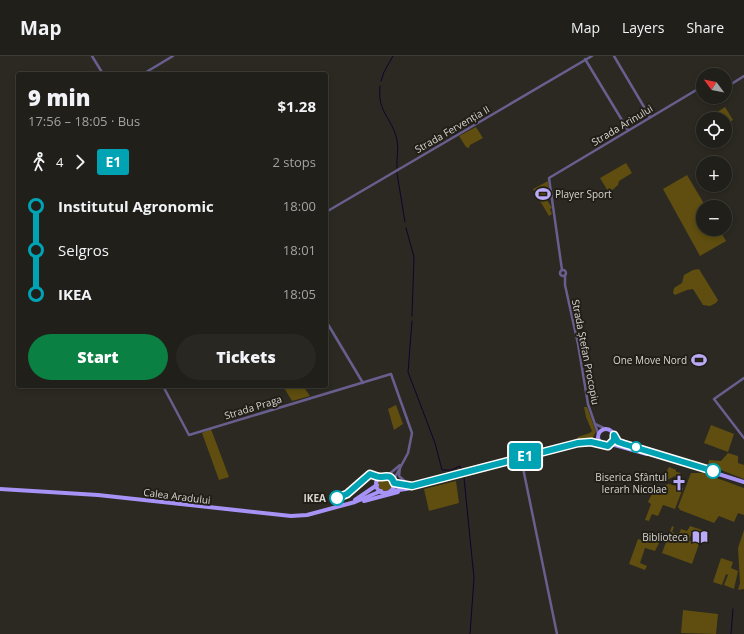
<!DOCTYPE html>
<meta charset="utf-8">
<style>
body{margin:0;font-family:"Open Sans",sans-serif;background:#282722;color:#f1f3f6;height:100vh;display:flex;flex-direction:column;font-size:15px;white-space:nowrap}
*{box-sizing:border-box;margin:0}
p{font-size:13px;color:#a2a2a2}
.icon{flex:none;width:22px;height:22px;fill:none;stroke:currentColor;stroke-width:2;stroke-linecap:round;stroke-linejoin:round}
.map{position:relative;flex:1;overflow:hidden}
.details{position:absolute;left:16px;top:16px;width:312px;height:316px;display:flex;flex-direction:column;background:#201f19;border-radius:4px;box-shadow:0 2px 6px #0003,0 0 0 1px #3d3d38}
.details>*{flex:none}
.badge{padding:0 8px;border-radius:3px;font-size:14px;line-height:26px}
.needle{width:26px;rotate:302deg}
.buttons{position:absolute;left:696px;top:12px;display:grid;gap:8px}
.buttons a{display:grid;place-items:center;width:36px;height:36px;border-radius:50%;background:#201f19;box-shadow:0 2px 6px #0003,0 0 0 1px #3d3d38;font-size:20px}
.map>.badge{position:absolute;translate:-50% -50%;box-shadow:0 0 0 2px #fff}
.legs{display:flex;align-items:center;gap:6px;height:44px;padding:0 12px;font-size:13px}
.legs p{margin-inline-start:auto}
.summary{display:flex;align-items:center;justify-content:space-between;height:68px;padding:0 12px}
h1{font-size:22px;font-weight:800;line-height:30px}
.button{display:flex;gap:8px;margin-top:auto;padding:8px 12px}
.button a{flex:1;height:46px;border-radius:24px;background:#0b8043;color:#fff;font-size:16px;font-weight:800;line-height:46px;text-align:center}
.button a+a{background:#282722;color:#f1f3f6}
ul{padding:0 12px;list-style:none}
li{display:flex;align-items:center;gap:14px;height:44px;font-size:15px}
li i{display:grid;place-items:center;width:6px;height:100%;margin:0 5px;background:currentColor}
li i::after{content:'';width:10px;height:10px;margin:-5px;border:3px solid;border-radius:50%;background:#201f19}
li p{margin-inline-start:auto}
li:first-child i{background:linear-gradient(#0000 50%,currentColor 0)}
li:last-child i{background:linear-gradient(currentColor 50%,#0000 0)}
header{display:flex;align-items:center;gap:24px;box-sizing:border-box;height:56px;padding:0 20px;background:#201f19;border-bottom:1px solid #3d3d38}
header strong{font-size:19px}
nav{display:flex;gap:22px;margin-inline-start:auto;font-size:14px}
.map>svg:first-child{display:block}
</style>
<header>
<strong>Map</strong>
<nav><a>Map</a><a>Layers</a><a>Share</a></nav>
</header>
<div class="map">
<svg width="744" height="578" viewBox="0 0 744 578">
<rect width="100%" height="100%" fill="#2b2921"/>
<g fill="#5f4e0f">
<polygon points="725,51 733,64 725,69 725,63 719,63 716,57"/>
<polygon points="476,71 483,82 470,89 469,92 466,91 459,80"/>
<polygon points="626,107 632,117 619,125 618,129 609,137 600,122"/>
<polygon points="687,119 706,151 703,151 703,173 719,173 726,185 700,200 663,133"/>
<polygon points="548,125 550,143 547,144 552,152 550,153 552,158 549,160 533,133"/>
<polygon points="699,213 718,244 716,247 710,250 703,249 693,233 687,234 675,239 673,237 674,232 682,227 684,219 693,214"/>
<polygon points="283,330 303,330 310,340 292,345"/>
<polygon points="396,349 403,368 394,374 388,353"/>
<polygon points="584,351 587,351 596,376 592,383 578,384 578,381 590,377 592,375 586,361"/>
<polygon points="711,369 734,378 728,396 704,387"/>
<polygon points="211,373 229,421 219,424 202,377"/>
<polygon points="728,397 738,400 738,407 744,409 744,423 708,409 709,404 721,405"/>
<polygon points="669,411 676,414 676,416 681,417 667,424 664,420"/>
<polygon points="691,417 703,417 744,432 744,459 738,457 734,466 719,460 714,467 680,454 678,451"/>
<circle cx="385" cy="428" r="7"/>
<polygon points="456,425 459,447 429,455 424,433"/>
<path d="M669,428L683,432L675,453L663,449L658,460L652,458L649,465L645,464L651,448L648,446C652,436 658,430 669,428Z"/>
<polygon points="672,470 674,471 672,476 679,478 681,473 687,475 690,470 705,475 704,478 693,474 689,484 699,488 692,508 662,497"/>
<polygon points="744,474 744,533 738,534 740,527 738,492"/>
<polygon points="650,479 661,483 655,495 645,492 640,507 647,510 645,514 629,508 638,483 648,486"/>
<polygon points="721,502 733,506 731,512 738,515 734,533 724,529 728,519 726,518 722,529 713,526"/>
<polygon points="683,554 718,558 716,578 681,577"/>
</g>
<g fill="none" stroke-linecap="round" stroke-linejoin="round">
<g stroke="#12022f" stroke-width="1">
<polyline points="381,25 384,16 393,0"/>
<path d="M380,30C377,57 392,61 397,84C399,94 396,103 397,112"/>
<polyline points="397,117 405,166"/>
<polyline points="406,172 414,201 412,260"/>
<polyline points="412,265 408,316 435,387 442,414 451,414 460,410 462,414"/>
<polyline points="464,422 474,522 470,578"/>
<polyline points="731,578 733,553"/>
</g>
<g stroke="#685f8f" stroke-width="2.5">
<polyline points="92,0 103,18"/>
<polyline points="614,0 650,61"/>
<polyline points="585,3 628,74"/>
<polyline points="143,18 173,0"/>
<polyline points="725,32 744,20"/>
<polyline points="326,156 592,0"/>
<circle cx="563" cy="217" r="3"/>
<polyline points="562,214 549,122 703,30"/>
<polyline points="565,219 565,229 578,288 588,348 598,377"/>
<polyline points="326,265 363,327"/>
<polyline points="744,322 714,343 744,382"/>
<polyline points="163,330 189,379 391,318 412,377 408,397 393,425"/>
<polyline points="595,368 606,373"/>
<polyline points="527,402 524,405 523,412 557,578"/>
<polyline points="514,405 519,407 522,411"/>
<polyline points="400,411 399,420 408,428"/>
<polyline points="387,420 400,409"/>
</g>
<g stroke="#a793f6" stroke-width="4">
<circle cx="606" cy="381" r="8"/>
<polyline points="614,379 618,385 624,388 744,426"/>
<polyline points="611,388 647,398"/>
<circle cx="385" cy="428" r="9"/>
<polyline points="394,427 411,430"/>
<polyline points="0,433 98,439 291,460 307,459 355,446 381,435"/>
<polyline points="391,435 406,433 578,387 591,386 600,388"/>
<polyline points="355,444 377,429"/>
<polyline points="364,445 398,436"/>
</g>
</g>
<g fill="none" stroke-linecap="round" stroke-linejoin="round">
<defs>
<path id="line-1" d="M337,442L347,438L370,418C373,419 377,421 380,421C387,421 391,418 394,427L412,430L578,387L591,386L608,390L614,384V379L618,386L624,388L713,415"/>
</defs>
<use href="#line-1" stroke="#fff" stroke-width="9"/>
<use href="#line-1" stroke="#00a3b4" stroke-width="6"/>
</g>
<defs>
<symbol id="stadium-bare" viewBox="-9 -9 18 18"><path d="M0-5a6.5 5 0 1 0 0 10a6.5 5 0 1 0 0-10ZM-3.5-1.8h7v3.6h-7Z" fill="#b9abf7" stroke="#221f18" stroke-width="2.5" paint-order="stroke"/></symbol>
<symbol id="church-bare" viewBox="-9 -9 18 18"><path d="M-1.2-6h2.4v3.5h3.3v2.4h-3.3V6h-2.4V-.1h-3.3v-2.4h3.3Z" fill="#b9abf7" stroke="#221f18" stroke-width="2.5" paint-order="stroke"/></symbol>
<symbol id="library-bare" viewBox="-9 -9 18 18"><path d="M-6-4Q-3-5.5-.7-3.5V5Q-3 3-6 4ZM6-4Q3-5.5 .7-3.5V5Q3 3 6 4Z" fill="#b9abf7" stroke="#221f18" stroke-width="2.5" paint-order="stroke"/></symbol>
</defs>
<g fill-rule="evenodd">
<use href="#stadium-bare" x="532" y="127" width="22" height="22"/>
<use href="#stadium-bare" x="688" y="293" width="22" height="22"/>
<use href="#church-bare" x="668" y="416" width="22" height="22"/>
<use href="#library-bare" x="689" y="470" width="22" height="22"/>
</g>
<g fill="#fff" stroke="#00a3b4" stroke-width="2">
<circle cx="636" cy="391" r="5"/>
<circle cx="713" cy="415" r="7"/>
<circle cx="337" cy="442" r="7"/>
</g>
<g text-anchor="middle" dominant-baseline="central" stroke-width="4" stroke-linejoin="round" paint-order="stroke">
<g font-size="10" fill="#d8d6d1" stroke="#221f18">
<text transform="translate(622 69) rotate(-31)">Strada Arinului</text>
<text transform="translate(452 73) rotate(-30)">Strada Fervenția II</text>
<text transform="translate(586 296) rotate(79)">Strada Ștefan Procopiu</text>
<text transform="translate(253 351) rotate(-17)">Strada Praga</text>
<text transform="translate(177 440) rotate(7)">Calea Aradului</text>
</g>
<g font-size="10" fill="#d8d6d1" stroke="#221f18" text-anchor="end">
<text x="555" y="138" text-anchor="start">Player Sport</text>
<text x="687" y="304">One Move Nord</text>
<text x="667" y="421">Biserica Sfântul<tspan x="667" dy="12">Ierarh Nicolae</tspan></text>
<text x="688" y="481">Biblioteca</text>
</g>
<g font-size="10" font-weight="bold" fill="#d8d6d1" stroke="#221f18" text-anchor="end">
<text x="326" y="442">IKEA</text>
</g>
</g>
</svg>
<div class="buttons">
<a><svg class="needle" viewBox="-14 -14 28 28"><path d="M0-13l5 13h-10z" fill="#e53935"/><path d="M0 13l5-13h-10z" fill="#a2a2a2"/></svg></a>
<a><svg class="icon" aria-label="locate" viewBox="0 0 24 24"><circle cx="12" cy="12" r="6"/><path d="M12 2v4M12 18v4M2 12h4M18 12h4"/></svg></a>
<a>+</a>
<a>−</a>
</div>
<b class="badge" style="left:525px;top:400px;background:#00a3b4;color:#fff">E1</b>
<section class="details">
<div class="summary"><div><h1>9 min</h1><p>17:56 – 18:05 · Bus</p></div><b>$1.28</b></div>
<div class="legs"><svg class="icon" aria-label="walk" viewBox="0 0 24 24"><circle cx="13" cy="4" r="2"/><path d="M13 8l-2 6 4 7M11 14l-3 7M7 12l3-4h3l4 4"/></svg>4<svg class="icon" aria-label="forward" viewBox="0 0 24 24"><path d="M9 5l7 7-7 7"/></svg><b class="badge" style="background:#00a3b4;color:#fff">E1</b><p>2 stops</p></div>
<ul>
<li><i style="color:#00a3b4"></i><b>Institutul Agronomic</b><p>18:00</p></li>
<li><i style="color:#00a3b4"></i><span>Selgros</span><p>18:01</p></li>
<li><i style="color:#00a3b4"></i><b>IKEA</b><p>18:05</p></li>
</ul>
<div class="button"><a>Start</a><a>Tickets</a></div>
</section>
</div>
